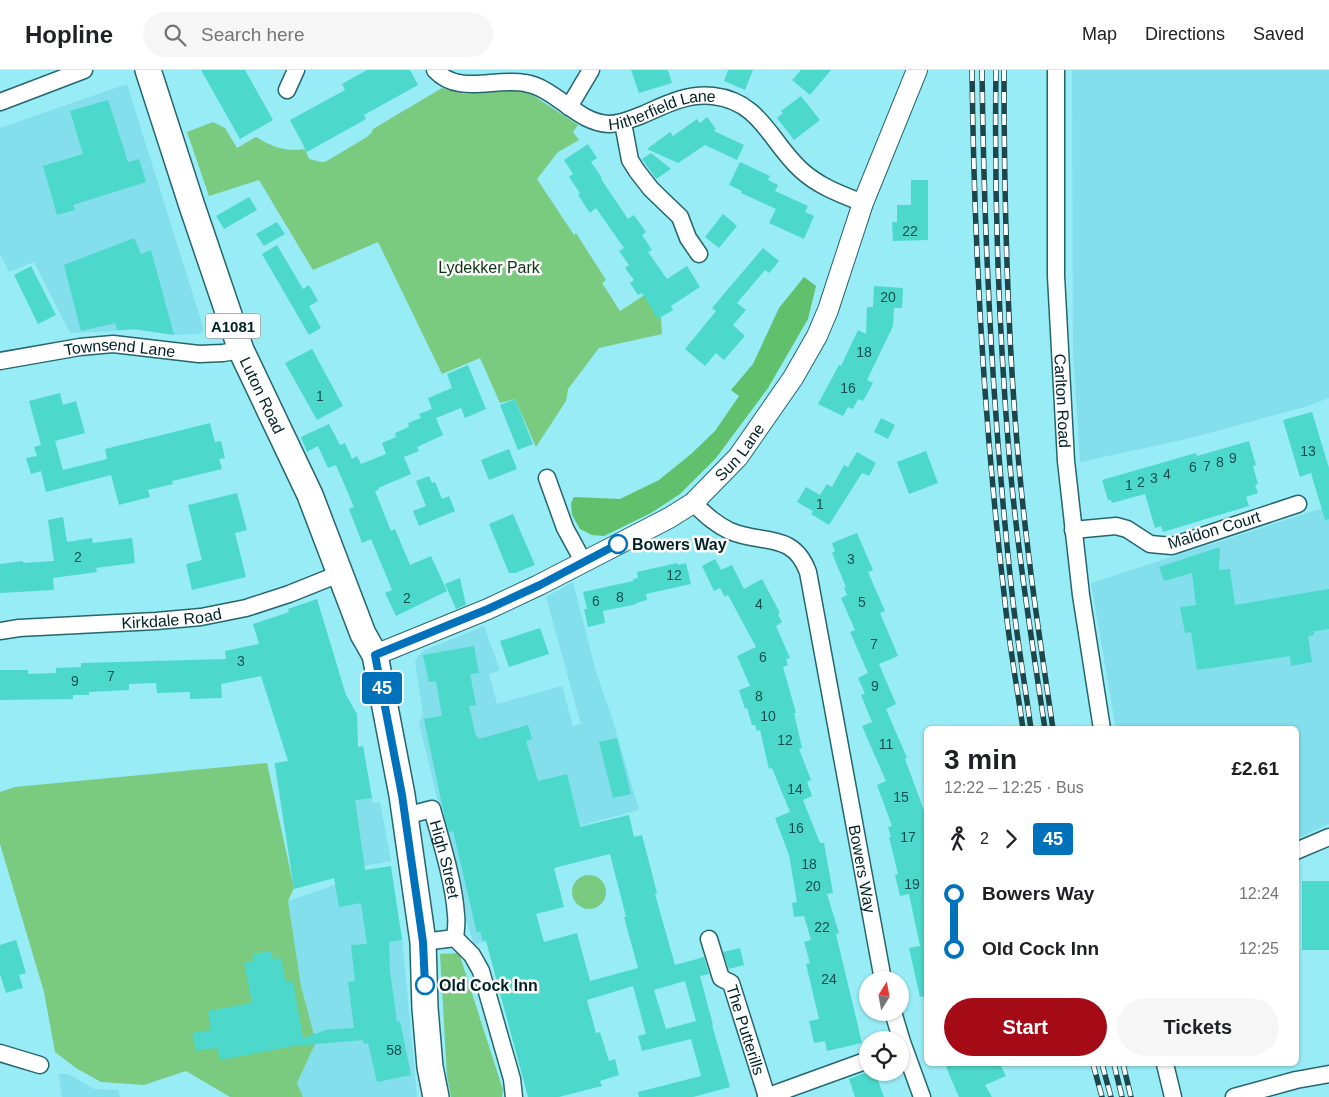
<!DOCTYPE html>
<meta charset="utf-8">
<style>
body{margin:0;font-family:Helvetica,sans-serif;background:#f6f6f6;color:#202124;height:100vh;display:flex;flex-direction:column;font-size:19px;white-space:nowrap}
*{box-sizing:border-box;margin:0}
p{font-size:16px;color:#757577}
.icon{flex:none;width:28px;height:28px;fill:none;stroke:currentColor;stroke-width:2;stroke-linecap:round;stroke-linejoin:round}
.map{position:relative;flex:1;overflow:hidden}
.sheet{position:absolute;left:924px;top:656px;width:375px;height:340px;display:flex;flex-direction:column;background:#fff;border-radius:8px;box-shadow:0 1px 4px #0004}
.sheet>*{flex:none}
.badge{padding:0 10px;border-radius:4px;font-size:18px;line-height:32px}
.needle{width:32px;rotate:11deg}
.tools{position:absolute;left:859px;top:901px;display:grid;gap:10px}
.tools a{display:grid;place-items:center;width:50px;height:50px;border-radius:50%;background:#fff;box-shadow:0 1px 4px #0004;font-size:25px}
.map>.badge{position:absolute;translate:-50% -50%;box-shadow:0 0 0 2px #fff}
.legs{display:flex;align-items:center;gap:8px;height:55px;padding:0 20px;font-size:16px}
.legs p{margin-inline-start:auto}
.overview{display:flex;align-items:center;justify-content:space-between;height:85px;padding:0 20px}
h1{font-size:28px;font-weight:600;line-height:38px}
.action{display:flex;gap:10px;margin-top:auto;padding:10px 20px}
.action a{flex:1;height:58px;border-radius:30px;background:#a40b17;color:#fff;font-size:20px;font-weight:600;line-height:58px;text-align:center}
.action a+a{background:#f6f6f6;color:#202124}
ul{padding:0 20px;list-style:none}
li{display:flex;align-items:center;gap:18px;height:55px;font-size:19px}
li i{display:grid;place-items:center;width:8px;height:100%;margin:0 6px;background:currentColor}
li i::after{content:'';width:12px;height:12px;margin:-6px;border:4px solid;border-radius:50%;background:#fff}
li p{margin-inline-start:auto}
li:first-child i{background:linear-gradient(#0000 50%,currentColor 0)}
li:last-child i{background:linear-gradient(currentColor 50%,#0000 0)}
header{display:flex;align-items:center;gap:30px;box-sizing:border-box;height:70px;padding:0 25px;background:#fff;border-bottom:1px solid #e0e0e0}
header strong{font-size:24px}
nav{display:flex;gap:28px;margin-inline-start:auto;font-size:18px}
.search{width:350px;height:45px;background:#f6f6f6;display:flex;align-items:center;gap:12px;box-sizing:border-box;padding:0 18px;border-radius:28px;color:#757577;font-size:19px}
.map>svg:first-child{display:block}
</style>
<header>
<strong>Hopline</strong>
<div class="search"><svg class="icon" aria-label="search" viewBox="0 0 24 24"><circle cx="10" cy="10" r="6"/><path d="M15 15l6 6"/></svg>Search here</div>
<nav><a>Map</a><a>Directions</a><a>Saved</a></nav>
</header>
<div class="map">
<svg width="1329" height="1027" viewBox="0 0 1329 1027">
<rect width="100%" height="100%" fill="#98ecf6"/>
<g fill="#82dfeb">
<polygon points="1072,0 1329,0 1329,328 1308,336 1191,368 1080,392 1073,282"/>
<polygon points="127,14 204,260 201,264 174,265 136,260 70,263 34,192 9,202 0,184 0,58"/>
<polygon points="1329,436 1329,754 1296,769 1296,659 1116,659 1091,513"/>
<polygon points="573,512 596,602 612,648 639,740 527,770 531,828 539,854 474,875 464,843 419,652 423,645 415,591 419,585 425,580 484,556 500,600 489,604 497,634 562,616 573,656 581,654 546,527"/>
<polygon points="363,677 373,733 380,732 391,791 349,799 347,802 294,818 274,694"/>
<polygon points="390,796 402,867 417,1027 303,1027 297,1013 316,972 301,916 288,831"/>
<polygon points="59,1004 68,1004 94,1019 118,1020 120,1027 62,1027"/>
</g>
<g fill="#7aca80">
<path d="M442,18L465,24L510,20L525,22L534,26L578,55L573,62L579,70L558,82L537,109L574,165L576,163L606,210L602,213L620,241L646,224L661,249L662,264L599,278L568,319L566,331L536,377L515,329L500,333L480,288L442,304L378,172L313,200L259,110L209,126L187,62L213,52L225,58L237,78L256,67C272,77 286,82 305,79L309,89L321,92H325L367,67L372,62L373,59Z"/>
<polygon points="267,693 294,818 288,831 301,916 316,972 297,1013 303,1027 230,1027 186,1001 144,1015 101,1012 76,998 55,982 44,922 0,774 0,722 15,717"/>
<circle cx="589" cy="822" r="17"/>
<polygon points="459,883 503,1020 502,1027 451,1027 447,1006 440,884"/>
</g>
<polygon fill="#61c06b" points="804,207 816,216 808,249 768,318 716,388 680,424 651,443 604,466 592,465 580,459 572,445 571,433 574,427 620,429 659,410 691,384 715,361 739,326 731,320 753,294 779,238"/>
<g fill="#4cd8cb" fill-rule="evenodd">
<polygon points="201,0 245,0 273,50 240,69"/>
<polygon points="367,0 410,0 418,15 364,45 366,49 307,82 290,50 345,20 342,14"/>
<polygon points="631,0 668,0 672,13 639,23"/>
<polygon points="728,0 753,0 745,20 724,11"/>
<polygon points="801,0 831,0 810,25 792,10"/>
<polygon points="801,26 820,50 794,70 777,48 783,43 781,41"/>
<polygon points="108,30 128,92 139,89 146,112 73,135 75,140 57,145 43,96 83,84 70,41"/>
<polygon points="707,47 716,59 714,61 744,75 737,90 705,75 678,93 647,79 670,62 673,66 697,49 700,53"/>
<polygon points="588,74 597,88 591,92 602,108 601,109 628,149 634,145 646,162 642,165 652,180 648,182 667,209 687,196 700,217 671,236 673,240 658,249 642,223 638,225 630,213 634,210 625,198 629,195 619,181 624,178 596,138 590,143 578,125 580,123 569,107 573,104 564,90"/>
<polygon points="651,83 671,99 656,109 642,89"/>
<polygon points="740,92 770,106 768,110 778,115 775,121 808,136 805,142 814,146 804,169 769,153 776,139 741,123 742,121 729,115"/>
<polygon points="911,110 928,110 928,170 893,171 892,152 897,152 897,135 911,135"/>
<polygon points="249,127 257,140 224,159 216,146"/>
<polygon points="723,144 737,156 719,178 705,167"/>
<polygon points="277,152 285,164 264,176 256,164"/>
<polygon points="134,168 141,184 151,180 174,265 135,259 117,260 115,253 81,261 64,195"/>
<polygon points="277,175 303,219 309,215 318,231 309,236 321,258 309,265 262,184"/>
<polygon points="763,178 779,191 769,203 765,200 737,233 746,240 733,255 745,266 724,290 716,283 705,296 685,279 716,241 712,238"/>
<polygon points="31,196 56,245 38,254 14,205"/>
<polygon points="874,216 903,218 902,238 894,238 893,256 867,310 873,313 863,331 858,329 853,339 848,337 843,346 818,334 839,295 841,296 858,260 866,264 867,237 873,237"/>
<polygon points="312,279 343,336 317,350 285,293"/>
<polygon points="468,295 486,339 465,348 461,338 436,348 443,365 417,377 419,381 404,387 411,404 378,418 379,420 375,421 391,461 395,459 410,495 431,486 447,521 396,546 385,523 392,520 371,469 362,473 349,439 354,437 336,395 328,398 318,376 307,382 301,367 329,354 340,375 345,373 352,389 357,386 361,394 386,384 382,373 396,367 395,363 409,357 408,353 421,348 419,344 432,339 428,328 452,318 447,304"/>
<polygon points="60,323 63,335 76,331 85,363 55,371 63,400 107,389 105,379 210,353 215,372 221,371 225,388 219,389 222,399 172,411 173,414 148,420 150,427 119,435 111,405 46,422 41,401 31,404 26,388 37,386 34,377 41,375 29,331"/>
<polygon points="515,329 533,374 518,380 500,335"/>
<polygon points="1312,342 1329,398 1329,449 1325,450 1311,403 1300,407 1283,350"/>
<polygon points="881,348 895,355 888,369 874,362"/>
<polygon points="1249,371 1256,395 1253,396 1258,414 1255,415 1258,423 1246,427 1249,436 1163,462 1161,456 1155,458 1145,424 1112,433 1111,430 1108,430 1102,410 1196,383 1197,386"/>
<polygon points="509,379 517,399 489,410 481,390"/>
<polygon points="926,381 938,413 909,424 897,392"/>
<polygon points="857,382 876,393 869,406 862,403 829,455 811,444 813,441 797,432 806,417 820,425 827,414 832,417 844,395 848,397"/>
<polygon points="429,406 432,413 435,412 442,429 449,426 455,441 419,456 413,441 426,436 416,411"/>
<polygon points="237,423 247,460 235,463 246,507 192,520 186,494 202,490 188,435"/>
<polygon points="513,444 535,495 515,503 509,503 489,454"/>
<polygon points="63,447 67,472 92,468 93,473 132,468 135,493 96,498 97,502 53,508 54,520 0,523 0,494 23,491 23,493 54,491 48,450"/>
<polygon points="857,463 873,500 868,502 885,541 880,543 898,586 879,594 896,634 886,639 907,688 905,689 926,746 926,926 920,927 909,878 920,876 909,824 900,826 895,805 898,804 889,767 891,767 888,757 892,756 877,715 886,711 862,656 872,652 861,625 865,624 858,608 868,603 850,562 855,560 841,528 847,525 844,518 846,517 832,483 835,481 832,473"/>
<polygon points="1220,477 1219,500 1230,499 1235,535 1329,519 1329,559 1314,561 1314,565 1308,566 1312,592 1291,596 1290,586 1197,600 1191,562 1185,563 1180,537 1196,535 1192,503 1164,511 1159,497"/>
<polygon points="715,489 721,500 732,495 744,519 762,509 780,543 778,544 782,552 776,556 790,588 786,589 788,595 783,597 796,643 794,643 802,678 799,679 811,710 807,712 812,726 803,730 820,773 824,773 833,823 827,824 839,863 836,864 862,973 827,981 825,971 814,973 809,951 819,949 806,894 810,893 804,872 811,870 804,846 794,847 792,833 797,832 789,785 775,748 790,742 772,698 769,699 760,660 757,661 755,655 752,655 747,638 745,639 739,620 750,616 737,586 756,577 728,525 725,527 720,518 714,521 702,496"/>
<polygon points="677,493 678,495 686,493 691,514 646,524 647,530 636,533 637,534 603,541 605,553 588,557 584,539 587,539 583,522 633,511 633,509 638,508 637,502"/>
<polygon points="460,508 466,535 456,539 445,514"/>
<polygon points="317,529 346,625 357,644 358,677 363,676 372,728 355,730 365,800 391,796 402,870 389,872 390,901 397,952 400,951 411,1005 377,1012 368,973 364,974 363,970 294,976 220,990 217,978 196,981 192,963 211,960 208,941 252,933 244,893 254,891 253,884 271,881 273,889 281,888 286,912 293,911 303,968 326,960 354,958 348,912 355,911 351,875 367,874 361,833 339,837 334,808 294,819 275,693 288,691 261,606 221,614 222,628 190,629 190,622 157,623 156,613 129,614 129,620 89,622 89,625 73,625 73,629 0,630 0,600 28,600 28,604 56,603 56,598 81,597 81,593 226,589 225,581 259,574 253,554 289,542 288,539"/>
<polygon points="540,558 549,584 509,597 500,571"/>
<path d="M474,576L479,603L470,604L476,635L469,636L476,667L478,666L479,669L528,655L532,669L526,671L538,711L567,704L580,757L629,745L634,767L642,765L657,823L655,824L675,895L704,887L709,904L700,906L713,955H712L730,1017L693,1027H639L638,1022L701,1006L691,969L642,981L638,966L646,964L633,916L587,930L596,963L600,962L609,991L615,989L619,1005L600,1011L602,1016L559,1027H528L486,871H483L480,861L477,863L453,761L449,762L445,749L424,649L442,646L436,611L429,612L423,585ZM610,784L626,847H624L638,898L590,911L577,863L544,872L536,844L564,837L554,798ZM685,911L696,951L666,959L654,920Z"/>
<polygon points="617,668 631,724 613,728 599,672"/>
<rect x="1302" y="811" width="27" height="69"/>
<polygon points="16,870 26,903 19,905 23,918 6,923 0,904 0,875"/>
<polygon points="740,878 744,895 729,899 723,882"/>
<polygon points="955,994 1000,994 1006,1006 985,1015 992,1027 959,1027 946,997"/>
<polygon points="867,1002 875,1002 884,1027 855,1027 849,1009"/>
</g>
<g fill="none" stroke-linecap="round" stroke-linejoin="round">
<defs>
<g id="minor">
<path id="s1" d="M435,0C459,26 495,7 525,13C556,18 577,53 609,54C621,54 631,49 642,45C665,35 687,23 713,26C760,31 770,71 800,99C818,116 840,124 863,133"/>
<path id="s2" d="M1056,0V206L1066,391L1081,525L1102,659"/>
<polyline points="287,20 296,0"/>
<polyline points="0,32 84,0"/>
<polyline points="569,37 591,0"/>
<polyline points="623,53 630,90 637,101 651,119 680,147 688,168 699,184"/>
<path id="s3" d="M0,291L80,277L113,274L199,284L223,283L241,280"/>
<polyline points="547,408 565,458 583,491"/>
<path id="s4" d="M693,433C705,444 715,454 730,461C762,475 793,461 808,502L883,910"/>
<polyline points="1073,460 1116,456 1127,459 1150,474 1172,476 1298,434"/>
<path id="s5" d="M0,561L19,558L156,551L201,547L246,538L289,524L339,504"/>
<path id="s6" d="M405,746L432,739C441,771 454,812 456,845C457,852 456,860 455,868L472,885L481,901L512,1009L514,1027"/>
<polyline points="1296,781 1329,767"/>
<path id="s7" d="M709,869L721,908L731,913L767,1027"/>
<polyline points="423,872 455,868"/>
<polyline points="893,942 902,972 922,1027"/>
<polyline points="0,983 40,995"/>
<polyline points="1165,994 1173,1027"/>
<polyline points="766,1027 868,990"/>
<polyline points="1234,1027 1296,1010 1329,1004"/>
</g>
<g id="tertiary">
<path id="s8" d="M375,585L488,539L539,515L669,448L693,433L738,387L793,308L817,266L828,240L863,133L917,0"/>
</g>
<g id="primary">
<path id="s9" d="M148,0L192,136L241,280L310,425L363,564L375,585L402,725L423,872L425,938L430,997L436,1027"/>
</g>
</defs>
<use href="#minor" stroke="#25666e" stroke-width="19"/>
<use href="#tertiary" stroke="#25666e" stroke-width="22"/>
<use href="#primary" stroke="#25666e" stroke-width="28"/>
<use href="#minor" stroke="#fff" stroke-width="16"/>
<use href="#tertiary" stroke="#fff" stroke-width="20"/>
<use href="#primary" stroke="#fff" stroke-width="25"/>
<defs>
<g id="rail">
<path d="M972,0C974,178 984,355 1005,532C1009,574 1017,616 1023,659"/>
<path d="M982,0C984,178 993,355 1013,532C1018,574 1025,616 1031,659"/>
<path d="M996,0C994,132 999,265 1010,396C1018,484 1032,572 1045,659"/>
<path d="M1004,0C1004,132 1007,265 1019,396C1027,484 1040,572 1053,659"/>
<polyline points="1093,994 1102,1027"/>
<polyline points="1102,994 1111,1027"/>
<polyline points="1114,994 1122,1027"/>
<polyline points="1123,994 1131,1027"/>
</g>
</defs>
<use href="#rail" stroke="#1c464b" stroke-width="5.5"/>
<use href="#rail" stroke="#fcfcfc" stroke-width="4" stroke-dasharray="11" stroke-linecap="butt"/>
</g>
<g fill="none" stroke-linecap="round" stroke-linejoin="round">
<defs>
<polyline id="line-1" points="425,915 423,872 402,725 375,585 488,539 540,515 618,474"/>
</defs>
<use href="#line-1" stroke="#fff" stroke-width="11"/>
<use href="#line-1" stroke="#0072bc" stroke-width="8"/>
</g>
<g fill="#fff" stroke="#0072bc" stroke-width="2.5">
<circle cx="618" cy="474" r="9"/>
<circle cx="425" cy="915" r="9"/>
</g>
<g text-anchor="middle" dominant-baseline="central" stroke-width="5" stroke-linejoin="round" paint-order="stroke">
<g font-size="14" fill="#134f4e">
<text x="910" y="161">22</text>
<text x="888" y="227">20</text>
<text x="864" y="282">18</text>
<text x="848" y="318">16</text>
<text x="320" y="326">1</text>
<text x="1308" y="381">13</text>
<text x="1233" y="388">9</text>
<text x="1220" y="392">8</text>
<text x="1207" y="396">7</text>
<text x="1193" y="397">6</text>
<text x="1167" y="404">4</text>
<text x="1154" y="408">3</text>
<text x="1141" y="412">2</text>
<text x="1129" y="415">1</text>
<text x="820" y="434">1</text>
<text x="78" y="487">2</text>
<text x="851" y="489">3</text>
<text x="674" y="505">12</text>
<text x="620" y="527">8</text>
<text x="407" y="528">2</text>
<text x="596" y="531">6</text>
<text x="862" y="532">5</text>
<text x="759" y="534">4</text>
<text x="874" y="574">7</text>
<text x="763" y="587">6</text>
<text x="241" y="591">3</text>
<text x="111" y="606">7</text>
<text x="75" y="611">9</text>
<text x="875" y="616">9</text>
<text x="759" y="626">8</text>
<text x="768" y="646">10</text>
<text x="785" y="670">12</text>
<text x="886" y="674">11</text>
<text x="795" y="719">14</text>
<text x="901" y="727">15</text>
<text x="796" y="758">16</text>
<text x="908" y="767">17</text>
<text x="809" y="794">18</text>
<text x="912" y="814">19</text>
<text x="813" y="816">20</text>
<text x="822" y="857">22</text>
<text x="829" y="909">24</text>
<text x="394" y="980">58</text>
</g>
<rect fill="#fcfcfc" stroke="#4c6366" stroke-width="1" x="205.5" y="243.5" width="55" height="25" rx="4"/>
<g font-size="15" font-weight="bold" fill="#002125">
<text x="233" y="256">A1081</text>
</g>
<g font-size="16" fill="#002125" stroke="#fcfcfc">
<text stroke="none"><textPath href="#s1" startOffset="244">Hitherfield Lane</textPath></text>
<text stroke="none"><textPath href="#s3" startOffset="121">Townsend Lane</textPath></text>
<text stroke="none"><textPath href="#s9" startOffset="345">Luton Road</textPath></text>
<text stroke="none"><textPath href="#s2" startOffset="331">Carlton Road</textPath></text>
<text stroke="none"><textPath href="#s8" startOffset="422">Sun Lane</textPath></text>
<text transform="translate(1214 460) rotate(-17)">Maldon Court</text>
<text stroke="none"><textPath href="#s5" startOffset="172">Kirkdale Road</textPath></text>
<text stroke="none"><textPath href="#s6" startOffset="80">High Street</textPath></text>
<text stroke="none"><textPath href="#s4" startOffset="442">Bowers Way</textPath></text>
<text stroke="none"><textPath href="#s7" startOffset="101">The Putterills</textPath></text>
</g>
<g font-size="16" fill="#0d3413" stroke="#fcfcfc">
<text x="489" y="197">Lydekker Park</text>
</g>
<g font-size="16" font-weight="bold" fill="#002125" stroke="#fcfcfc" text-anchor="start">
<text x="632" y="474">Bowers Way</text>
<text x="439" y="915">Old Cock Inn</text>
</g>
</g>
</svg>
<div class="tools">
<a><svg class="needle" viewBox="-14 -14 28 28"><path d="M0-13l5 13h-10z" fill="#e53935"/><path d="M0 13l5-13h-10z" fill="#757577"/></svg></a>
<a><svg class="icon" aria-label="locate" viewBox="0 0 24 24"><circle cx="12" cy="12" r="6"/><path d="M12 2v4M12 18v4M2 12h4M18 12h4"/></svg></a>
</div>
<b class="badge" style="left:382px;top:618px;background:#0072bc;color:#fff">45</b>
<section class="sheet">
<div class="overview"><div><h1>3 min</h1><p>12:22 – 12:25 · Bus</p></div><b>£2.61</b></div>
<div class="legs"><svg class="icon" aria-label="walk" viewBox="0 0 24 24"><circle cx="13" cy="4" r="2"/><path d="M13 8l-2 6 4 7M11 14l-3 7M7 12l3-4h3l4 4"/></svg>2<svg class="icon" aria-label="forward" viewBox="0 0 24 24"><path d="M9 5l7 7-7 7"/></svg><b class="badge" style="background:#0072bc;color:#fff">45</b></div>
<ul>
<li><i style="color:#0072bc"></i><b>Bowers Way</b><p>12:24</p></li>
<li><i style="color:#0072bc"></i><b>Old Cock Inn</b><p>12:25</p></li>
</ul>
<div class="action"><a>Start</a><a>Tickets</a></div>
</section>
</div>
